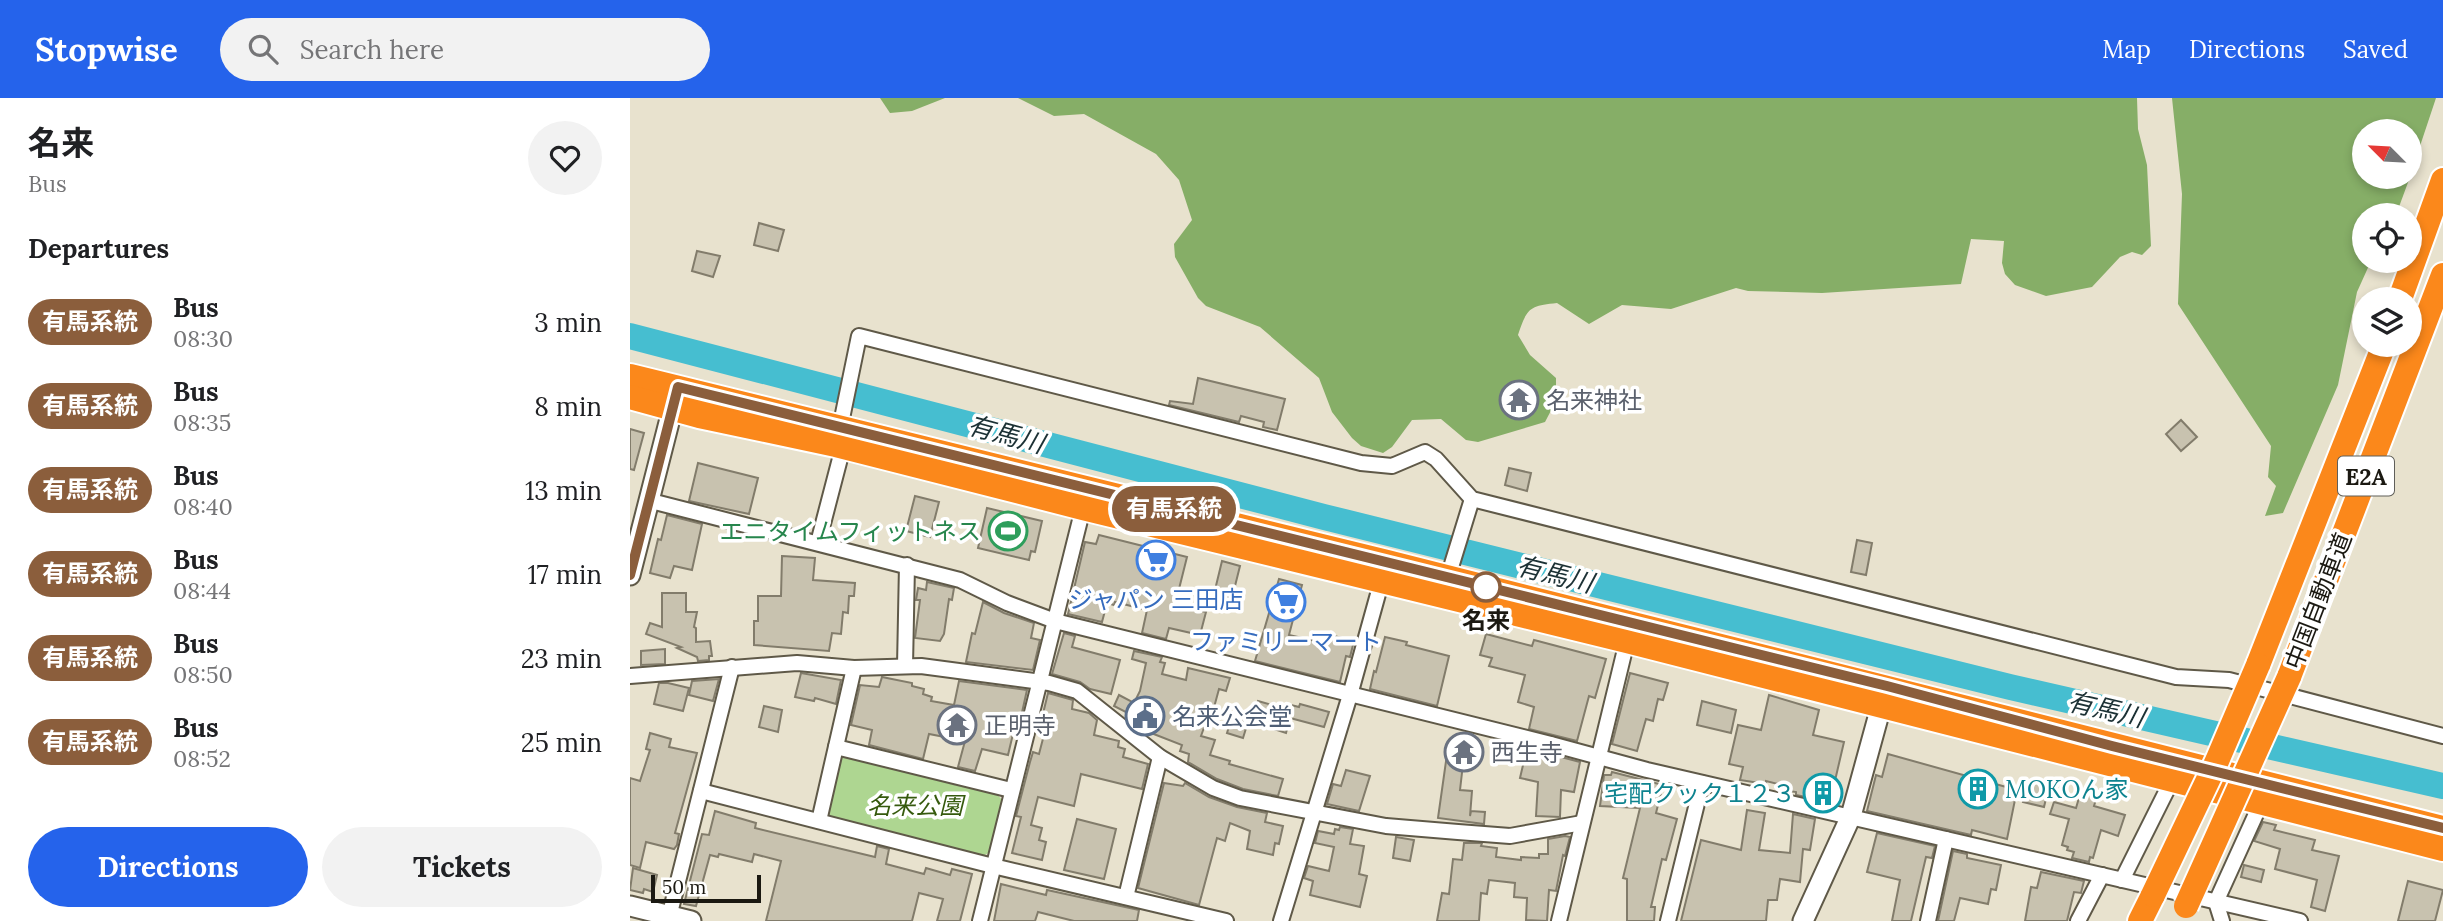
<!DOCTYPE html>
<meta charset="utf-8">
<style>
body{margin:0;font-family:Lora,"Noto Sans JP",serif;background:#f2f2f2;color:#202124;height:100vh;display:flex;flex-direction:column;font-size:26px;white-space:nowrap}
*{box-sizing:border-box;margin:0}
p{font-size:23px;color:#757577}
.icon{flex:none;width:38px;height:38px;fill:none;stroke:currentColor;stroke-width:2;stroke-linecap:round;stroke-linejoin:round}
.map{position:relative;flex:1;overflow:hidden}
.sheet{display:flex;flex-direction:column;background:#fff;width:630px}
.sheet>*{flex:none}
.badge{padding:0 14px;border-radius:23px;font-size:24px;line-height:46px}
.needle{width:46px;rotate:294deg}
.tools{position:absolute;left:1722px;top:21px;display:grid;gap:14px}
.tools a{display:grid;place-items:center;width:70px;height:70px;border-radius:50%;background:#fff;box-shadow:0 4px 10px #0003;font-size:35px}
.scale{position:absolute;left:21px;bottom:18px;width:110px;box-sizing:border-box;padding-left:7px;border:4px solid #1b1912;border-top:0;font-size:19px;line-height:24px;white-space:nowrap;color:#1b1912;-webkit-text-stroke:5px #fff;paint-order:stroke}
.map>.badge{position:absolute;translate:-50% -50%;box-shadow:0 0 0 4px #fff}
h2{padding:0 28px;font-size:26px;line-height:63px}
.round{display:grid;place-items:center;flex:none;width:74px;height:74px;border-radius:37px;background:#f2f2f2}
.overview{display:flex;align-items:center;justify-content:space-between;height:119px;padding:0 28px}
h1{font-size:33px;font-weight:700;line-height:52px}
.cta{display:flex;gap:14px;margin-top:auto;padding:14px 28px}
.cta a{flex:1;height:80px;border-radius:42px;background:#2563eb;color:#fff;font-size:28px;font-weight:700;line-height:80px;text-align:center}
.cta a+a{background:#f2f2f2;color:#202124}
ul{padding:0;list-style:none}
li{display:flex;align-items:center;gap:21px;height:84px;padding:0 28px}
li div{flex:1}
li b{display:block;font-size:26px}
li em{font-style:normal}
li .badge{min-width:77px;font-weight:700;text-align:center}
header{display:flex;align-items:center;gap:42px;box-sizing:border-box;height:98px;padding:0 35px;background:#2563eb;color:#fff}
header strong{font-size:33px}
nav{display:flex;gap:38px;margin-inline-start:auto;font-size:24px}
.search{width:490px;height:63px;background:#f2f2f2;display:flex;align-items:center;gap:18px;box-sizing:border-box;padding:0 24px;border-radius:38px;color:#757577;font-size:26px}
main{display:flex;flex:1;min-height:0}
.map>svg:first-child{display:block}
</style>
<header>
<strong>Stopwise</strong>
<div class="search"><svg class="icon" aria-label="search" viewBox="0 0 24 24"><circle cx="10" cy="10" r="6"/><path d="M15 15l6 6"/></svg>Search here</div>
<nav><a>Map</a><a>Directions</a><a>Saved</a></nav>
</header>
<main>
<section class="sheet">
<div class="overview"><div><h1>名来</h1><p>Bus</p></div><a class="round"><svg class="icon" aria-label="heart" viewBox="0 0 24 24"><path d="M12 20l-8-8c-3-5 5-10 8-4 3-6 11-1 8 4z"/></svg></a></div>
<h2>Departures</h2>
<ul>
<li><span class="badge" style="background:#8b5e3c;color:#fff">有馬系統</span><div><b>Bus</b><p>08:30</p></div><em>3 min</em></li>
<li><span class="badge" style="background:#8b5e3c;color:#fff">有馬系統</span><div><b>Bus</b><p>08:35</p></div><em>8 min</em></li>
<li><span class="badge" style="background:#8b5e3c;color:#fff">有馬系統</span><div><b>Bus</b><p>08:40</p></div><em>13 min</em></li>
<li><span class="badge" style="background:#8b5e3c;color:#fff">有馬系統</span><div><b>Bus</b><p>08:44</p></div><em>17 min</em></li>
<li><span class="badge" style="background:#8b5e3c;color:#fff">有馬系統</span><div><b>Bus</b><p>08:50</p></div><em>23 min</em></li>
<li><span class="badge" style="background:#8b5e3c;color:#fff">有馬系統</span><div><b>Bus</b><p>08:52</p></div><em>25 min</em></li>
</ul>
<div class="cta"><a>Directions</a><a>Tickets</a></div>
</section>
<div class="map">
<svg width="1813" height="823" viewBox="0 0 1813 823">
<rect width="100%" height="100%" fill="#e8e2ce"/>
<polygon fill="#aed691" points="217,655 364,693 373,703 360,754 353,758 200,720 196,711 209,660"/>
<g fill="#86ae67">
<polygon points="250,0 315,0 282,13 260,15"/>
<path d="M388,0H1507L1508,31L1517,67L1521,148L1512,157L1502,154L1490,159L1462,189L1416,198L1385,187L1375,176L1372,165L1374,143L1341,141L1331,186L1192,195L1118,193L1106,190L1041,211L992,207L959,226L927,205C899,208 897,210 888,237L900,257L926,280V303L915,324L848,344L836,342L811,321L782,322L762,349L753,355L731,348L722,340L702,314L689,280L630,229L576,208L568,200L545,159L544,146L562,122L549,82L526,56L454,16L424,18Z"/>
<polygon points="1542,0 1806,0 1780,78 1780,33 1734,33 1734,79 1780,79 1766,117 1734,117 1734,163 1741,163 1727,194 1708,287 1653,415 1635,418 1646,388 1638,379 1641,348 1548,206 1552,96"/>
</g>
<g fill="none" stroke-linecap="round" stroke-linejoin="round">
<polyline stroke="#46bed0" stroke-width="26" points="0,238 694,419 1380,589 1813,688"/>
</g>
<g fill="#c8c2af" stroke="#827c6b" stroke-width="2">
<polygon points="129,125 154,132 148,153 124,147"/>
<polygon points="67,153 90,158 83,179 62,173"/>
<polygon points="568,280 655,301 647,332 633,329 634,324 611,318 609,324 539,307 540,303 563,306"/>
<polygon points="1551,322 1567,339 1551,353 1536,336"/>
<polygon points="0,331 14,335 4,372 0,371"/>
<polygon points="68,365 128,380 119,416 59,403"/>
<polygon points="879,370 901,375 897,393 875,387"/>
<polygon points="285,398 309,404 300,439 276,433"/>
<polygon points="357,410 412,423 405,454 401,453 399,462 348,450"/>
<polygon points="37,417 72,426 62,472 44,468 40,480 20,475 28,441 31,442"/>
<polygon points="469,437 557,459 545,507 576,514 570,537 539,530 536,541 512,535 517,512 485,504 484,507 477,505 472,524 438,516 455,444 466,446"/>
<polygon points="1227,442 1242,445 1236,477 1221,474"/>
<polygon points="152,458 185,460 183,482 225,485 224,498 219,498 218,515 213,514 211,536 202,535 199,553 124,547 124,523 128,523 128,498 151,498"/>
<polygon points="592,463 610,468 602,500 584,496"/>
<polygon points="649,481 672,487 659,537 690,544 692,535 724,543 720,559 716,558 710,584 625,563"/>
<polygon points="297,484 324,490 322,502 319,501 314,536 310,543 285,540 290,502 286,502 288,490 296,492"/>
<polygon points="32,495 56,495 56,514 67,514 64,529 66,530 66,544 80,543 82,558 79,558 79,562 68,563 67,559 47,550 51,549 16,536 20,525 32,529"/>
<polygon points="353,504 374,515 404,525 401,540 410,542 403,572 336,564 342,535 345,536"/>
<polygon points="434,535 445,538 442,549 490,562 481,596 460,591 450,584 422,576"/>
<polygon points="856,536 902,548 904,542 976,561 965,600 959,598 947,643 899,631 904,609 888,604 895,577 859,568 862,560 850,557"/>
<polygon points="755,539 777,544 776,547 819,558 807,608 740,591 744,573 746,574"/>
<polygon points="35,551 35,566 11,567 11,553"/>
<polygon points="504,553 532,559 530,564 535,565 532,576 556,582 558,570 600,580 596,593 589,591 583,613 580,613 571,638 585,642 580,657 600,663 599,666 653,681 648,698 613,691 587,681 558,664 559,656 550,653 552,647 511,631 498,621 498,615 484,608 489,597 504,605 510,593 516,565 502,561"/>
<polygon points="171,575 211,582 206,606 185,600 184,603 165,599"/>
<polygon points="1000,575 1038,585 1033,602 1028,601 1023,623 1016,621 1007,653 982,646"/>
<polygon points="252,579 282,585 282,588 294,591 293,596 302,599 301,603 324,607 329,583 397,592 391,619 387,619 378,657 352,651 345,673 328,669 335,643 299,636 293,661 239,647 242,632 221,627 230,587 249,589"/>
<polygon points="89,581 83,603 59,597 62,583"/>
<polygon points="29,585 38,585 59,590 53,613 24,606"/>
<polygon points="418,595 443,602 442,611 459,615 467,622 464,637 489,643 488,649 495,651 493,659 518,666 512,691 451,676 444,708 408,699 401,727 412,730 409,742 416,744 412,762 382,755 391,719 386,718 400,664 403,654 409,656 416,629 410,628"/>
<polygon points="1139,597 1189,612 1183,637 1214,644 1200,704 1166,697 1166,694 1159,693 1160,689 1136,683 1136,686 1110,682 1113,669 1099,666 1108,627 1131,632"/>
<polygon points="628,603 660,612 661,607 669,609 670,606 699,614 694,629 660,620 656,635 622,624"/>
<polygon points="1072,603 1106,612 1101,635 1067,627"/>
<polygon points="134,608 152,612 148,634 129,629"/>
<polygon points="602,619 618,624 613,640 597,635"/>
<polygon points="20,635 41,641 39,649 67,655 45,735 49,736 47,747 44,751 16,744 10,770 0,767 0,680 10,683 20,652 16,651"/>
<polygon points="828,641 847,643 844,667 833,666 830,692 842,693 840,718 841,713 855,714 854,726 808,720 819,642 827,644"/>
<polygon points="897,650 950,664 944,694 931,692 930,719 906,718 908,684 890,680"/>
<polygon points="1258,656 1387,692 1377,741 1342,732 1341,737 1237,713 1246,677 1252,679"/>
<polygon points="716,672 740,678 729,713 697,706 703,686 711,688"/>
<polygon points="982,674 1033,687 1026,715 1047,721 1036,762 1032,761 1021,809 1025,809 1024,823 997,823 997,781 993,780 1010,710 970,708 974,677 981,677"/>
<polygon points="1398,683 1419,688 1414,709 1393,704"/>
<polygon points="534,685 553,688 555,685 579,699 607,709 637,715 635,724 653,728 649,746 645,745 643,757 617,751 620,733 600,725 595,743 587,740 569,807 508,790"/>
<polygon points="1451,693 1467,698 1464,708 1495,717 1488,738 1471,732 1463,760 1460,759 1459,764 1442,760 1444,754 1437,752 1438,749 1432,747 1439,721 1420,716 1424,704 1446,710"/>
<polygon points="1117,712 1135,715 1129,752 1160,755 1163,716 1185,721 1180,752 1173,751 1170,784 1150,781 1147,802 1138,802 1136,823 1051,823 1071,742 1111,752"/>
<polygon points="85,713 126,725 125,730 245,759 247,748 259,751 256,766 294,776 296,770 320,777 322,771 342,776 330,823 307,823 313,801 289,795 282,823 136,823 151,763 124,756 122,764 89,756 88,759 80,757 66,808 54,806 72,736 79,737"/>
<polygon points="447,721 486,731 474,781 434,772"/>
<polygon points="1633,724 1646,727 1644,732 1685,742 1682,752 1709,758 1695,813 1681,809 1687,782 1645,771 1650,751 1624,743"/>
<polygon points="710,729 723,731 720,746 734,748 729,776 737,778 730,809 680,797 683,783 674,780 678,768 699,773 704,749 685,745 688,733 704,736 705,731 709,732"/>
<polygon points="1247,735 1305,748 1302,760 1296,759 1281,823 1262,823 1270,782 1237,774"/>
<polygon points="935,738 940,739 935,758 933,757 926,793 919,792 917,823 896,822 897,800 884,799 885,785 859,782 857,796 851,795 849,823 807,823 812,795 819,796 823,761 832,762 834,745 852,745 851,748 867,750 866,759 891,762 891,759 909,760 909,756 918,756 918,741"/>
<polygon points="766,739 784,742 780,763 763,760"/>
<polygon points="1323,753 1337,756 1337,760 1371,767 1366,792 1361,791 1358,806 1330,800 1324,823 1308,823"/>
<polygon points="1614,767 1634,772 1631,784 1611,779"/>
<polygon points="3,770 27,777 23,794 14,791 13,795 0,792"/>
<polygon points="1411,774 1454,783 1451,795 1444,794 1437,823 1395,823 1401,789 1407,790"/>
<polygon points="1778,783 1813,792 1805,823 1768,823"/>
<polygon points="371,786 416,797 417,792 509,812 507,823 444,823 408,814 405,823 364,823"/>
</g>
<g fill="none" stroke-linecap="round" stroke-linejoin="round">
<defs>
<g id="street">
<polyline points="209,335 229,238 731,365 762,368 795,354 806,361 842,401 1546,579 1599,582 1813,638"/>
<polyline points="21,403 330,482 377,505 425,523 921,646 1017,672 1670,823"/>
<polyline points="188,445 213,349"/>
<polyline points="818,479 842,401"/>
<polyline points="275,568 277,467"/>
<polyline points="0,578 167,565 224,570 291,568 419,585 447,593 530,659 583,690 610,700 756,728 828,734 880,738 952,725"/>
<polyline points="206,649 381,692"/>
<polyline points="71,693 363,768 596,823"/>
<polyline points="189,723 224,570"/>
<polyline points="1492,782 1542,682"/>
<polyline points="496,799 530,659"/>
<polyline points="38,823 102,569"/>
<polyline points="350,823 453,410"/>
<polyline points="651,823 720,597 753,478"/>
<polyline points="929,823 997,543"/>
<polyline points="1038,823 1072,685"/>
<polyline points="1298,823 1316,741"/>
<polyline points="1448,823 1472,777"/>
<polyline points="1592,823 1586,804 1631,705"/>
</g>
<g id="secondary">
<polyline points="0,477 46,297"/>
<polyline points="0,808 61,823"/>
<polyline points="1173,823 1221,718 1255,594"/>
</g>
<g id="highway">
<polyline points="1770,201 1813,82"/>
<polyline points="0,278 757,464 1813,730"/>
<polyline points="0,299 69,318 206,347 453,410 997,543 1813,751"/>
<polyline points="1628,567 1754,247"/>
<polyline points="1659,579 1813,177"/>
<polyline points="1510,823 1523,797"/>
</g>
</defs>
<use href="#street" stroke="#5f5948" stroke-width="18"/>
<use href="#secondary" stroke="#5f5948" stroke-width="23"/>
<use href="#highway" stroke="#fff" stroke-width="28"/>
<use href="#street" stroke="#fff" stroke-width="14"/>
<use href="#secondary" stroke="#fff" stroke-width="19"/>
<use href="#highway" stroke="#fb881b" stroke-width="24"/>
<defs>
<g id="highway-bridge">
<polyline points="1523,797 1587,663 1628,567"/>
<polyline points="1556,808 1659,579"/>
</g>
</defs>
<use href="#highway-bridge" stroke="#fff" stroke-width="28" stroke-linecap="butt"/>
<use href="#highway-bridge" stroke="#fb881b" stroke-width="24"/>
</g>
<g fill="none" stroke-linecap="round" stroke-linejoin="round">
<defs>
<polyline id="line" points="0,477 48,289 1257,588 1482,648 1813,730"/>
</defs>
<use href="#line" stroke="#fff" stroke-width="16"/>
<use href="#line" stroke="#8b5e3c" stroke-width="10"/>
</g>
<defs>
<symbol id="temple-ring" viewBox="-11 -11 22 22"><circle r="9.5" fill="#fff" stroke="#6b7280" stroke-width="1.5"/><path d="M0-6L5-2H3V0L6.5 2.5H4V6H1.5V3h-3V6H-4V2.5H-6.5L-3 0V-2H-5Z" fill="#6b7280"/></symbol>
<symbol id="stadium-ring" viewBox="-11 -11 22 22"><circle r="9.5" fill="#fff" stroke="#2e9e5b" stroke-width="1.5"/><path d="M0-5a6.5 5 0 1 0 0 10a6.5 5 0 1 0 0-10ZM-3.5-1.8h7v3.6h-7Z" fill="#2e9e5b"/></symbol>
<symbol id="supermarket-ring" viewBox="-11 -11 22 22"><circle r="9.5" fill="#fff" stroke="#3f7fe0" stroke-width="1.5"/><path d="M-6-5.5h2.5l.6 2H6L4.5 2H-2.5L-4.4-4H-6ZM-1.5 3.2a1.3 1.3 0 1 0 .1 0ZM3 3.2a1.3 1.3 0 1 0 .1 0Z" fill="#3f7fe0"/></symbol>
<symbol id="civic-ring" viewBox="-11 -11 22 22"><circle r="9.5" fill="#fff" stroke="#5c6f8a" stroke-width="1.5"/><path d="M-.6-6.5H3V-4.5H.6V-3L4-1V1h2V6H-6V1h2V-1L-.6-3ZM-1.2 2.5V6h2.4V2.5Z" fill="#5c6f8a"/></symbol>
<symbol id="building-ring" viewBox="-11 -11 22 22"><circle r="9.5" fill="#fff" stroke="#0f9aa8" stroke-width="1.5"/><path d="M-4-6H4V6H1V3H-1V6H-4ZM-2.5-4.3h1.7v1.8h-1.7ZM.8-4.3h1.7v1.8H.8ZM-2.5-1h1.7V.8h-1.7ZM.8-1h1.7V.8H.8Z" fill="#0f9aa8"/></symbol>
</defs>
<g fill-rule="evenodd">
<use href="#temple-ring" x="867" y="280" width="44" height="44"/>
<use href="#stadium-ring" x="356" y="411" width="44" height="44"/>
<use href="#supermarket-ring" x="504" y="440" width="44" height="44"/>
<use href="#supermarket-ring" x="634" y="482" width="44" height="44"/>
<use href="#civic-ring" x="493" y="596" width="44" height="44"/>
<use href="#temple-ring" x="305" y="605" width="44" height="44"/>
<use href="#temple-ring" x="812" y="632" width="44" height="44"/>
<use href="#building-ring" x="1326" y="669" width="44" height="44"/>
<use href="#building-ring" x="1171" y="673" width="44" height="44"/>
</g>
<circle fill="#fff" stroke="#8b5e3c" stroke-width="3.5" cx="856" cy="489" r="14"/>
<g text-anchor="middle" dominant-baseline="central" stroke-width="7" stroke-linejoin="round" paint-order="stroke">
<rect fill="#fff" stroke="#5f5e59" stroke-width="2" x="1708" y="358.5" width="56" height="39" rx="5"/>
<g font-size="23" font-weight="bold" fill="#1b1912">
<text x="1736" y="378">E2A</text>
</g>
<g font-size="24" fill="#5b616d" stroke="#fff" text-anchor="start">
<text x="916" y="302">名来神社</text>
<text x="354" y="627">正明寺</text>
<text x="861" y="654">西生寺</text>
</g>
<g font-size="24" fill="#27864d" stroke="#fff" text-anchor="end">
<text x="351" y="433">エニタイムフィットネス</text>
</g>
<g font-size="24" fill="#366cbe" stroke="#fff">
<text x="526" y="501">ジャパン 三田店</text>
<text x="656" y="543">ファミリーマート</text>
</g>
<g font-size="24" fill="#1b1912" stroke="#fff">
<text transform="translate(1688 503) rotate(-69)">中国自動車道</text>
</g>
<g font-size="24" font-weight="bold" fill="#1b1912" stroke="#fff">
<text x="856" y="522">名来</text>
</g>
<g font-size="24" fill="#4e5e75" stroke="#fff" text-anchor="start">
<text x="542" y="618">名来公会堂</text>
</g>
<g font-size="24" fill="#0d838f" stroke="#fff" text-anchor="start">
<text x="1375" y="691">MOKOん家</text>
<text x="1166" y="695" text-anchor="end">宅配クック１２３</text>
</g>
<g font-size="24" font-style="italic" fill="#365a0e" stroke="#fff">
<text x="285" y="707">名来公園</text>
</g>
<g font-size="26" font-style="italic" fill="#1c3135" stroke="#fff">
<text transform="translate(376 336) rotate(15)">有馬川</text>
<text transform="translate(925 476) rotate(14)">有馬川</text>
<text transform="translate(1476 611) rotate(13)">有馬川</text>
</g>
</g>
</svg>
<div class="tools">
<a><svg class="needle" viewBox="-14 -14 28 28"><path d="M0-13l5 13h-10z" fill="#e53935"/><path d="M0 13l5-13h-10z" fill="#757577"/></svg></a>
<a><svg class="icon" aria-label="locate" viewBox="0 0 24 24"><circle cx="12" cy="12" r="6"/><path d="M12 2v4M12 18v4M2 12h4M18 12h4"/></svg></a>
<a><svg class="icon" aria-label="layers" viewBox="0 0 24 24"><path d="M12 4l9 5-9 5-9-5zM3 14l9 5 9-5"/></svg></a>
</div>
<div class="scale">50 m</div>
<b class="badge" style="left:544px;top:411px;background:#8b5e3c;color:#fff">有馬系統</b>
</div>
</main>
